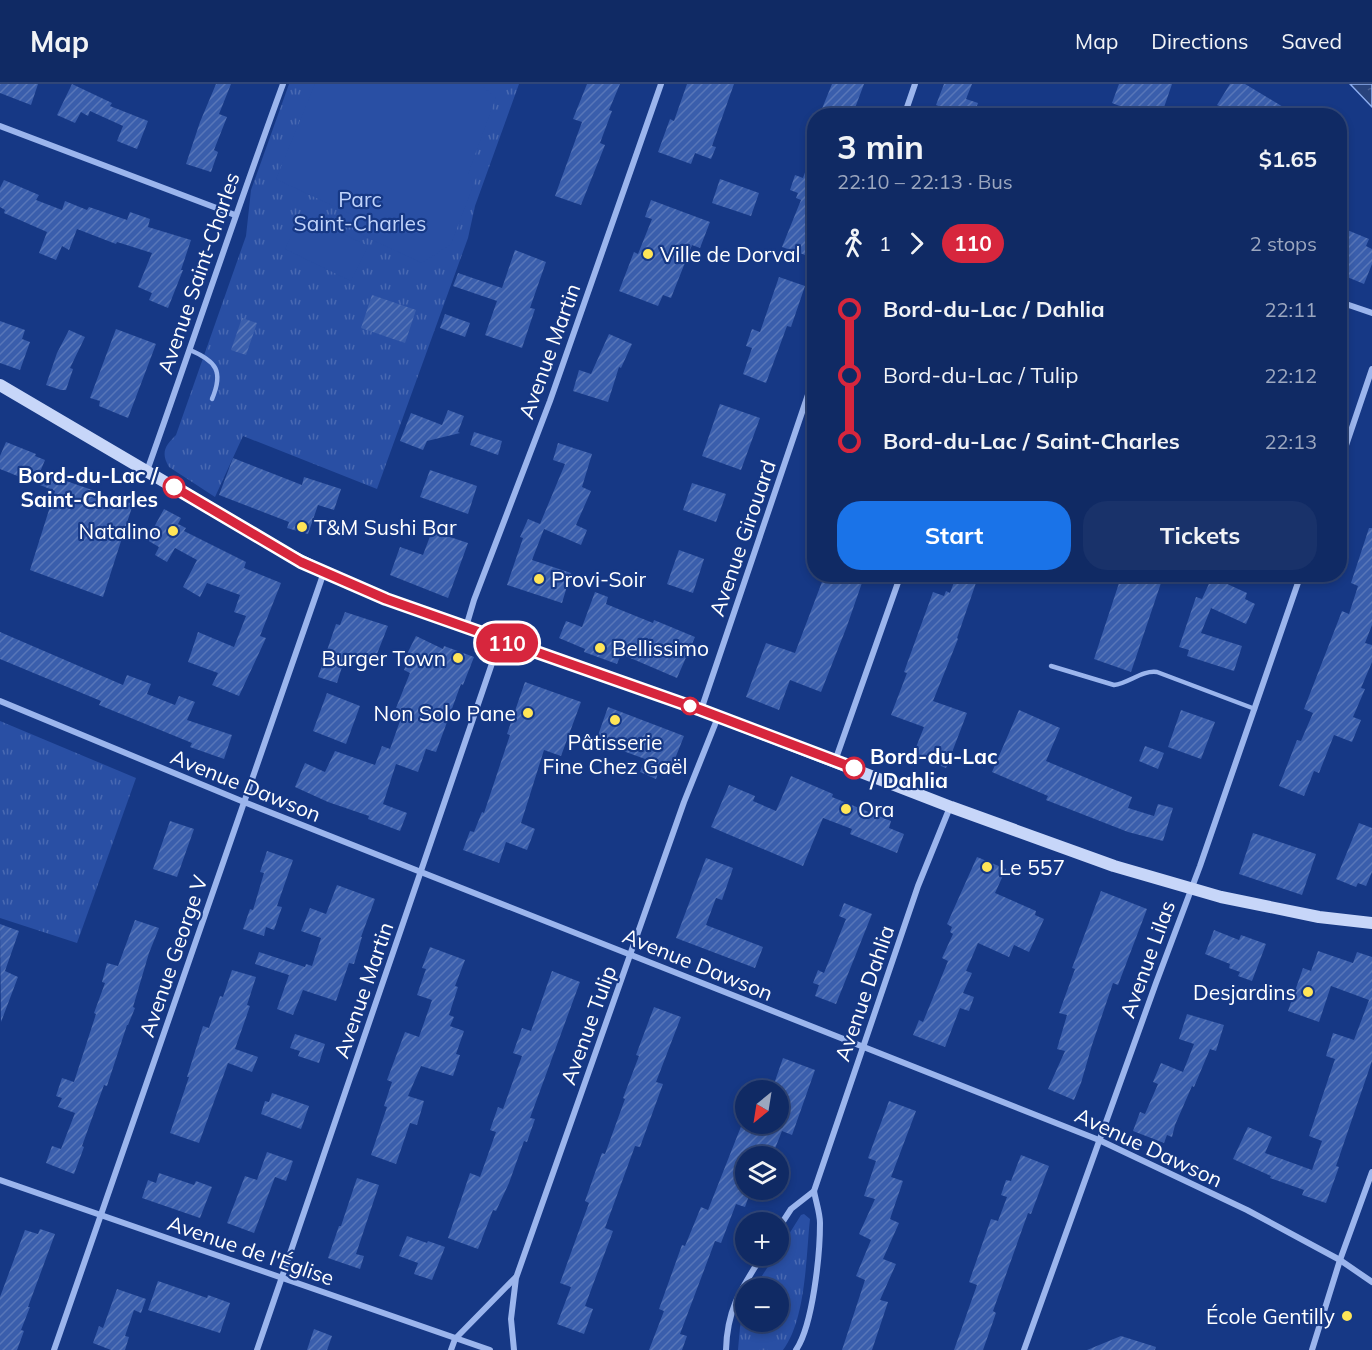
<!DOCTYPE html>
<meta charset="utf-8">
<style>
body{margin:0;font-family:Mulish,sans-serif;background:#19326a;color:#f1f3f6;height:100vh;display:flex;flex-direction:column;font-size:22px;white-space:nowrap}
*{box-sizing:border-box;margin:0}
p{font-size:20px;color:#9ca7bf}
.icon{flex:none;width:33px;height:33px;fill:none;stroke:currentColor;stroke-width:2;stroke-linecap:round;stroke-linejoin:round}
.map{position:relative;flex:1;overflow:hidden}
.side{position:absolute;left:807px;top:24px;width:540px;height:474px;display:flex;flex-direction:column;background:#102a64;border-radius:24px;box-shadow:0 3px 9px #0003,0 0 0 2px #304678}
.side>*{flex:none}
.badge{padding:0 12px;border-radius:20px;font-size:21px;line-height:39px}
.needle{width:39px;rotate:210deg}
.fabs{position:absolute;left:735px;top:996px;display:grid;gap:12px}
.fabs a{display:grid;place-items:center;width:54px;height:54px;border-radius:50%;background:#102a64;box-shadow:0 3px 9px #0003,0 0 0 2px #304678;font-size:30px}
.map>.badge{position:absolute;translate:-50% -50%;box-shadow:0 0 0 3px #fff}
.legs{display:flex;align-items:center;gap:9px;height:66px;padding:0 30px;font-size:20px}
.legs p{margin-inline-start:auto}
.head{display:flex;align-items:center;justify-content:space-between;height:102px;padding:0 30px}
h1{font-size:33px;font-weight:700;line-height:45px}
.primary-button{display:flex;gap:12px;margin-top:auto;padding:12px 30px}
.primary-button a{flex:1;height:69px;border-radius:24px;background:#1a73e8;color:#fff;font-size:24px;font-weight:700;line-height:69px;text-align:center}
.primary-button a+a{background:#19326a;color:#f1f3f6}
ul{padding:0 30px;list-style:none}
li{display:flex;align-items:center;gap:21px;height:66px;font-size:22px}
li i{display:grid;place-items:center;width:9px;height:100%;margin:0 8px;background:currentColor}
li i::after{content:'';width:15px;height:15px;margin:-8px;border:4px solid;border-radius:50%;background:#102a64}
li p{margin-inline-start:auto}
li:first-child i{background:linear-gradient(#0000 50%,currentColor 0)}
li:last-child i{background:linear-gradient(currentColor 50%,#0000 0)}
header{display:flex;align-items:center;gap:36px;box-sizing:border-box;height:84px;padding:0 30px;background:#102a64;border-bottom:2px solid #304678}
header strong{font-size:28px}
nav{display:flex;gap:33px;margin-inline-start:auto;font-size:21px}
.map>svg:first-child{display:block}
</style>
<header>
<strong>Map</strong>
<nav><a>Map</a><a>Directions</a><a>Saved</a></nav>
</header>
<div class="map">
<svg width="1372" height="1266" viewBox="0 0 1372 1266">
<defs>
<pattern id="grass-tufts" width="24" height="20" patternUnits="userSpaceOnUse" patternTransform="scale(1.5)"><rect width="24" height="20" fill="#294fa4"/><path d="M3 7l-1-3M5 7V3M7 7l1-3M15 17l-1-3M17 17v-4M19 17l1-3" fill="none" stroke="#4969b2"/></pattern>
<pattern id="water-ripples" width="26" height="14" patternUnits="userSpaceOnUse" patternTransform="scale(1.5)"><rect width="26" height="14" fill="#29437c"/><path d="M2 4q2-2 4 0t4 0M15 11q2-2 4 0t4 0" fill="none" stroke="#495f90"/></pattern>
<pattern id="building-hatch" width="6" height="6" patternUnits="userSpaceOnUse" patternTransform="scale(1.5)"><rect width="6" height="6" fill="#3a5eac"/><path d="M-1 1l2-2M0 6l6-6M5 7l2-2" fill="none" stroke="#5876b8"/></pattern>
</defs>
<rect width="100%" height="100%" fill="#163885"/>
<g fill="url(#grass-tufts)">
<path d="M289,0H519L475,122L468,154L377,405L243,352L215,413L169,383C160,368 166,361 176,351L246,152L251,106Z"/>
<polygon points="0,637 136,694 77,859 0,834"/>
<path d="M804,1130L810,1135C806,1172 806,1236 783,1266H738L740,1243L745,1223L746,1238H778V1204H754L775,1172H778L779,1166L801,1131Z"/>
</g>
<g fill="#294fa4">
<polygon points="315,0 479,0 496,13 468,90 476,94 451,160 422,179 353,147 359,134 276,95"/>
<polygon points="302,130 368,162 351,197 285,165"/>
</g>
<polygon fill="url(#water-ripples)" stroke="#8daef0" stroke-width="1.5" points="1350,0 1372,0 1372,23 1351,1"/>
<g fill="url(#building-hatch)">
<polygon points="0,0 38,0 31,21 0,9"/>
<polygon points="72,0 112,19 110,22 148,37 137,65 117,57 123,42 90,27 88,32 81,28 75,39 57,31"/>
<polygon points="216,0 231,0 219,30 227,33 214,66 218,68 211,88 186,80 200,38"/>
<polygon points="587,0 620,0 609,26 612,27 600,59 605,61 581,121 555,112 582,38 573,35"/>
<polygon points="687,0 734,0 712,62 716,63 711,75 695,69 691,80 658,68 670,35 674,37"/>
<polygon points="832,0 864,0 852,32 819,32"/>
<polygon points="944,0 972,0 966,15 978,19 973,32 944,32 946,25 936,21"/>
<polygon points="1119,0 1172,0 1161,32 1145,32 1112,19"/>
<polygon points="1230,0 1245,0 1298,32 1213,32 1219,22 1217,21"/>
<polygon points="813,66 814,66 814,174 782,163 801,116 796,114 798,109 790,106 795,91 803,94"/>
<polygon points="720,95 759,109 751,132 712,119"/>
<polygon points="4,96 39,111 36,116 62,126 65,117 87,126 89,123 127,136 130,128 150,135 148,143 191,156 181,186 183,186 168,224 149,216 152,209 138,203 152,169 117,158 116,160 77,145 69,166 62,162 56,176 39,169 47,148 4,129 5,126 0,123 0,104"/>
<polygon points="651,116 710,138 700,164 692,161 671,214 663,211 658,222 619,207 634,168 638,170 652,135 645,133"/>
<polygon points="1340,143 1369,155 1366,162 1372,165 1372,180 1364,200 1340,190"/>
<polygon points="515,166 546,178 530,224 535,225 522,264 485,251 497,217 453,202 458,189 502,204"/>
<polygon points="779,193 805,202 791,243 787,242 766,299 743,290 752,264 746,262 752,245 760,248"/>
<polygon points="372,211 416,226 405,259 361,244"/>
<polygon points="445,230 470,239 465,253 440,244"/>
<polygon points="242,234 257,239 246,271 231,266"/>
<polygon points="0,237 25,246 22,255 30,258 20,286 0,279"/>
<polygon points="116,245 156,260 128,334 99,322 100,317 90,314"/>
<polygon points="69,246 85,253 70,284 73,285 66,306 61,306 46,301 57,269"/>
<polygon points="609,250 632,260 621,284 619,283 608,318 573,307 579,286 591,290"/>
<polygon points="720,320 760,334 741,386 702,372"/>
<polygon points="448,326 464,332 458,348 460,349 427,357 423,366 400,357 411,329 442,341"/>
<polygon points="474,348 502,357 498,371 470,361"/>
<polygon points="6,358 36,370 35,372 45,376 40,388 133,420 103,513 30,486 55,407 0,385 0,372"/>
<polygon points="558,359 592,370 582,403 591,407 576,441 587,446 581,461 544,445 532,476 571,489 562,519 507,501 523,454 520,453 528,435 540,440 565,380 553,376"/>
<polygon points="233,374 302,401 304,393 341,405 334,426 318,421 308,450 287,444 289,438 219,411"/>
<polygon points="430,386 477,402 468,430 420,413"/>
<polygon points="692,399 726,410 716,438 683,426"/>
<polygon points="164,425 181,434 178,440 186,444 184,447 246,478 244,484 281,499 260,552 266,554 239,612 212,601 218,589 188,578 198,548 234,563 246,532 234,528 240,511 207,499 200,513 183,503 197,476 175,464 167,478 155,471 159,463 147,456"/>
<polygon points="1369,444 1372,444 1372,541 1365,559 1372,561 1372,578 1361,604 1365,605 1353,633 1361,636 1352,658 1334,651 1319,689 1314,687 1304,712 1279,702 1297,656 1301,657 1313,629 1304,625 1342,527 1349,530 1358,502 1351,499"/>
<polygon points="432,447 468,459 448,514 390,491 400,463 423,471"/>
<polygon points="679,466 704,475 693,509 667,500"/>
<polygon points="825,490 865,490 847,542 821,608 790,596 779,626 746,613 766,559 795,569"/>
<polygon points="957,490 979,490 957,554 958,555 933,617 967,629 946,684 913,671 924,643 891,631 907,589 904,588 933,508 944,512 946,507 950,509"/>
<polygon points="1122,490 1164,490 1131,588 1094,575"/>
<polygon points="1212,493 1247,509 1245,515 1255,520 1246,540 1211,524 1201,549 1242,562 1234,587 1187,572 1189,566 1179,563 1196,513 1202,515"/>
<polygon points="595,508 608,513 606,520 653,539 654,536 695,553 677,594 621,570 617,580 584,568 585,565 559,554 566,537 582,543"/>
<polygon points="345,528 388,542 373,580 346,570 337,599 318,593 336,540 340,541"/>
<polygon points="0,548 123,601 127,591 151,600 147,610 175,621 179,612 195,618 187,636 232,651 224,675 190,663 192,659 99,621 101,617 0,575"/>
<polygon points="416,552 443,565 444,562 474,573 463,601 461,600 436,668 426,665 418,688 396,680 383,720 407,729 400,747 368,735 369,732 328,718 295,703 305,679 325,688 335,667 375,681 382,662 390,665 400,637 392,634 410,589 404,586 410,571 407,570"/>
<polygon points="525,598 581,618 561,672 544,666 521,739 535,745 527,766 506,758 499,779 463,766 470,747 474,748 482,728 484,729 510,651 507,650"/>
<polygon points="327,609 360,622 346,660 313,647"/>
<polygon points="608,623 684,652 669,690 659,686 656,695 640,688 645,675 596,657"/>
<polygon points="1019,626 1060,644 1046,677 1132,713 1128,724 1154,732 1158,720 1173,724 1163,757 1128,748 1046,716 1048,712 992,688"/>
<polygon points="1181,626 1215,638 1201,675 1168,663"/>
<polygon points="1145,662 1164,669 1158,685 1139,677"/>
<polygon points="791,692 833,710 832,713 891,737 889,744 904,750 897,769 850,750 852,745 823,734 803,782 711,743 729,701 755,712 753,717 776,727"/>
<polygon points="170,737 194,745 177,793 153,785"/>
<polygon points="1359,739 1372,744 1372,788 1366,802 1358,799 1356,803 1336,795"/>
<polygon points="1253,749 1316,770 1302,811 1239,790"/>
<polygon points="267,767 293,776 277,822 282,823 274,846 266,843 264,852 243,845 250,825 253,826 264,789 260,788"/>
<polygon points="977,773 1006,785 995,809 1036,827 1035,831 1044,835 1029,868 1014,861 1009,873 978,859 966,887 972,889 963,909 974,913 969,927 960,924 945,963 913,951 919,936 923,938 948,877 942,874 953,850 950,848 952,843 947,840"/>
<polygon points="706,774 733,784 722,816 716,814 706,841 763,863 755,884 676,854"/>
<polygon points="337,801 375,815 361,853 362,853 354,880 349,879 336,917 303,906 293,931 277,925 289,891 255,880 259,868 305,883 306,880 312,882 321,854 301,847 310,824 326,830"/>
<polygon points="1101,807 1147,825 1118,901 1113,899 1092,961 1081,999 1074,1016 1048,1005 1065,967 1057,965 1067,931 1059,929 1075,885 1072,884"/>
<polygon points="844,819 872,830 836,920 815,912 819,901 813,899 818,886 824,889 846,835 839,832"/>
<polygon points="135,836 159,844 149,869 133,923 135,924 128,941 127,941 107,1002 104,1001 82,1062 84,1063 74,1090 46,1079 52,1062 61,1065 75,1029 58,1023 62,1014 56,1012 62,994 74,998 96,930 94,929 105,899 102,898 107,879 118,882"/>
<polygon points="0,840 19,847 5,887 18,893 1,938"/>
<polygon points="1214,846 1239,856 1241,851 1266,860 1252,897 1238,892 1240,888 1229,884 1230,880 1205,870"/>
<polygon points="430,863 465,876 455,902 458,903 449,931 454,933 450,942 464,947 456,970 460,971 453,992 421,982 408,1012 424,1017 417,1041 410,1039 396,1080 371,1071 387,1023 384,1022 392,998 387,996 405,948 419,953 432,916 417,911 426,885 422,884"/>
<polygon points="1318,867 1353,879 1357,868 1372,873 1372,977 1336,1082 1339,1083 1326,1119 1302,1111 1304,1106 1270,1094 1271,1092 1233,1075 1248,1043 1272,1053 1265,1069 1312,1086 1322,1057 1309,1052 1335,975 1326,972 1333,949 1354,956 1369,916 1331,902 1319,938 1288,927 1303,884 1311,887"/>
<polygon points="232,886 256,893 247,921 250,922 235,965 258,973 252,988 228,979 199,1059 170,1049 189,993 187,993 203,942 209,944 220,912 223,913"/>
<polygon points="552,887 580,898 530,1034 535,1035 527,1058 524,1057 509,1099 496,1127 493,1126 478,1165 448,1154 470,1089 480,1093 496,1048 490,1046 498,1023 503,1025 522,972 513,969 522,944 531,947"/>
<polygon points="654,923 681,933 656,998 663,1000 640,1063 635,1062 605,1144 613,1147 585,1222 593,1225 584,1250 557,1240 571,1203 560,1199 589,1119 585,1117 602,1069 605,1070 625,1015 623,1014 639,972 636,971"/>
<polygon points="1187,930 1224,941 1216,967 1210,965 1194,1003 1192,1002 1175,1041 1172,1053 1167,1051 1164,1059 1133,1047 1140,1028 1145,1030 1158,1000 1153,998 1161,979 1183,988 1194,960 1179,955"/>
<polygon points="295,950 325,960 319,979 298,972 300,967 290,964"/>
<polygon points="783,974 815,986 792,1051 782,1047 772,1072 746,1072 746,1106 751,1106 745,1123 736,1120 721,1159 715,1157 680,1250 687,1252 682,1266 649,1266 664,1227 659,1225 682,1161 685,1162 701,1123 708,1126 742,1040 778,1040 778,1002 774,1000"/>
<polygon points="272,1009 309,1022 301,1045 261,1030 265,1017 269,1018"/>
<polygon points="889,1017 916,1027 891,1093 903,1097 890,1135 899,1139 883,1175 896,1180 880,1216 888,1218 872,1266 842,1266 865,1196 856,1192 871,1156 859,1150 875,1115 864,1112 876,1077 868,1074"/>
<polygon points="267,1068 293,1077 286,1097 275,1093 254,1149 227,1139 245,1092 257,1096"/>
<polygon points="1021,1071 1049,1082 1031,1130 1028,1129 993,1227 996,1229 983,1266 954,1266 977,1201 969,1198 991,1135 998,1137 1007,1113 1001,1111 1006,1096 1011,1097"/>
<polygon points="159,1089 194,1101 196,1097 212,1103 200,1134 142,1114 148,1096 156,1099"/>
<polygon points="357,1094 379,1101 356,1170 364,1172 360,1185 328,1174 339,1142 341,1142"/>
<polygon points="40,1145 55,1150 28,1223 30,1223 21,1246 24,1247 17,1266 0,1266 0,1213 25,1146 38,1150"/>
<polygon points="407,1152 427,1159 428,1157 445,1163 432,1196 414,1190 418,1179 399,1172"/>
<polygon points="158,1197 207,1214 208,1211 230,1219 220,1249 148,1226"/>
<polygon points="117,1205 146,1215 141,1229 134,1226 125,1252 129,1253 125,1266 111,1266 93,1259 99,1242 103,1244"/>
<polygon points="314,1245 332,1252 327,1266 307,1266"/>
<polygon points="1121,1252 1156,1263 1155,1266 1087,1266"/>
</g>
<g fill="none" stroke-linecap="round" stroke-linejoin="round">
<g stroke="#9bb5ed" stroke-width="4.5">
<path d="M190,266C216,277 224,287 212,315"/>
<path d="M1051,582L1114,601C1129,599 1142,586 1157,588L1255,625"/>
</g>
<g stroke="#9bb5ed" stroke-width="6">
<polyline points="904,32 915,0"/>
<polyline points="0,42 235,131"/>
<polyline points="1340,218 1372,229"/>
<polyline points="1340,379 1372,285"/>
<path d="M147,387C193,258 236,128 283,0"/>
<polyline points="466,543 474,516 550,317 661,0"/>
<polyline points="0,617 244,718 1099,1056 1247,1126 1340,1176 1372,1198"/>
<polyline points="701,626 814,293"/>
<polyline points="835,677 901,490"/>
<polyline points="0,1096 490,1266"/>
<polyline points="778,1145 791,1125 814,1107"/>
<polyline points="54,1266 324,488"/>
<polyline points="257,1266 500,556"/>
<polyline points="451,1266 455,1255 515,1194"/>
<polyline points="514,1266 511,1235 516,1194 684,718 718,633"/>
<path d="M726,1266C727,1225 741,1205 762,1172"/>
<path d="M796,1266C813,1241 820,1170 820,1139C820,1129 816,1118 814,1107L918,802L950,723"/>
<polyline points="1024,1266 1156,899 1200,782 1301,490"/>
<polyline points="1312,1266 1340,1176 1372,1088"/>
</g>
<polyline stroke="#c7d6f9" stroke-width="12" points="0,301 284,468 324,488 386,515 701,626 951,723 1114,782 1221,813 1319,833 1372,839"/>
</g>
<g fill="none" stroke-linecap="round" stroke-linejoin="round">
<defs>
<polyline id="line-1" points="174,403 301,478 386,515 701,626 854,684"/>
</defs>
<use href="#line-1" stroke="#fff" stroke-width="14"/>
<use href="#line-1" stroke="#d7263d" stroke-width="9"/>
</g>
<g fill="#ffe557" stroke="#163885" stroke-width="2">
<circle cx="648" cy="170" r="6"/>
<circle cx="302" cy="443" r="6"/>
<circle cx="173" cy="447" r="6"/>
<circle cx="539" cy="495" r="6"/>
<circle cx="600" cy="564" r="6"/>
<circle cx="458" cy="574" r="6"/>
<circle cx="528" cy="629" r="6"/>
<circle cx="615" cy="636" r="6"/>
<circle cx="846" cy="725" r="6"/>
<circle cx="987" cy="783" r="6"/>
<circle cx="1308" cy="908" r="6"/>
<circle cx="1347" cy="1232" r="6"/>
</g>
<g fill="#fff" stroke="#d7263d" stroke-width="3">
<circle cx="174" cy="403" r="10"/>
<circle cx="690" cy="622" r="8"/>
<circle cx="854" cy="684" r="10"/>
</g>
<g text-anchor="middle" dominant-baseline="central" stroke-width="4.5" stroke-linejoin="round" paint-order="stroke">
<g font-size="21" fill="#c0d3fa" stroke="#163885">
<text x="360" y="115">Parc<tspan x="360" dy="24">Saint-Charles</tspan></text>
</g>
<g font-size="21" fill="#fff" stroke="#163885" text-anchor="start">
<text x="660" y="170">Ville de Dorval</text>
<text x="314" y="443">T&amp;M Sushi Bar</text>
<text x="161" y="447" text-anchor="end">Natalino</text>
<text x="551" y="495">Provi-Soir</text>
<text x="612" y="564">Bellissimo</text>
<text x="446" y="574" text-anchor="end">Burger Town</text>
<text x="516" y="629" text-anchor="end">Non Solo Pane</text>
<text x="615" y="658" text-anchor="middle">Pâtisserie<tspan x="615" dy="24">Fine Chez Gaël</tspan></text>
<text x="858" y="725">Ora</text>
<text x="999" y="783">Le 557</text>
<text x="1296" y="908" text-anchor="end">Desjardins</text>
<text x="1335" y="1232" text-anchor="end">École Gentilly</text>
</g>
<g font-size="21" fill="#fff" stroke="#163885">
<text transform="translate(198 189) rotate(-71)">Avenue Saint-Charles</text>
<text transform="translate(549 267) rotate(-70)">Avenue Martin</text>
<text transform="translate(742 454) rotate(-71)">Avenue Girouard</text>
<text transform="translate(246 701) rotate(22)">Avenue Dawson</text>
<text transform="translate(173 872) rotate(-71)">Avenue George V</text>
<text transform="translate(1147 875) rotate(-70)">Avenue Lilas</text>
<text transform="translate(698 880) rotate(22)">Avenue Dawson</text>
<text transform="translate(363 906) rotate(-71)">Avenue Martin</text>
<text transform="translate(864 909) rotate(-71)">Avenue Dahlia</text>
<text transform="translate(588 941) rotate(-70)">Avenue Tulip</text>
<text transform="translate(1149 1063) rotate(25)">Avenue Dawson</text>
<text transform="translate(251 1166) rotate(19)">Avenue de l'Église</text>
</g>
<g font-size="21" font-weight="bold" fill="#fff" stroke="#163885" text-anchor="end">
<text x="158" y="391">Bord-du-Lac /<tspan x="158" dy="24">Saint-Charles</tspan></text>
<text x="870" y="672" text-anchor="start">Bord-du-Lac<tspan x="870" dy="24">/ Dahlia</tspan></text>
</g>
</g>
</svg>
<div class="fabs">
<a><svg class="needle" viewBox="-14 -14 28 28"><path d="M0-13l5 13h-10z" fill="#e53935"/><path d="M0 13l5-13h-10z" fill="#9ca7bf"/></svg></a>
<a><svg class="icon" aria-label="layers" viewBox="0 0 24 24"><path d="M12 4l9 5-9 5-9-5zM3 14l9 5 9-5"/></svg></a>
<a>+</a>
<a>−</a>
</div>
<b class="badge" style="left:507px;top:559px;background:#d7263d;color:#fff">110</b>
<section class="side">
<div class="head"><div><h1>3 min</h1><p>22:10 – 22:13 · Bus</p></div><b>$1.65</b></div>
<div class="legs"><svg class="icon" aria-label="walk" viewBox="0 0 24 24"><circle cx="13" cy="4" r="2"/><path d="M13 8l-2 6 4 7M11 14l-3 7M7 12l3-4h3l4 4"/></svg>1<svg class="icon" aria-label="forward" viewBox="0 0 24 24"><path d="M9 5l7 7-7 7"/></svg><b class="badge" style="background:#d7263d;color:#fff">110</b><p>2 stops</p></div>
<ul>
<li><i style="color:#d7263d"></i><b>Bord-du-Lac / Dahlia</b><p>22:11</p></li>
<li><i style="color:#d7263d"></i><span>Bord-du-Lac / Tulip</span><p>22:12</p></li>
<li><i style="color:#d7263d"></i><b>Bord-du-Lac / Saint-Charles</b><p>22:13</p></li>
</ul>
<div class="primary-button"><a>Start</a><a>Tickets</a></div>
</section>
</div>
